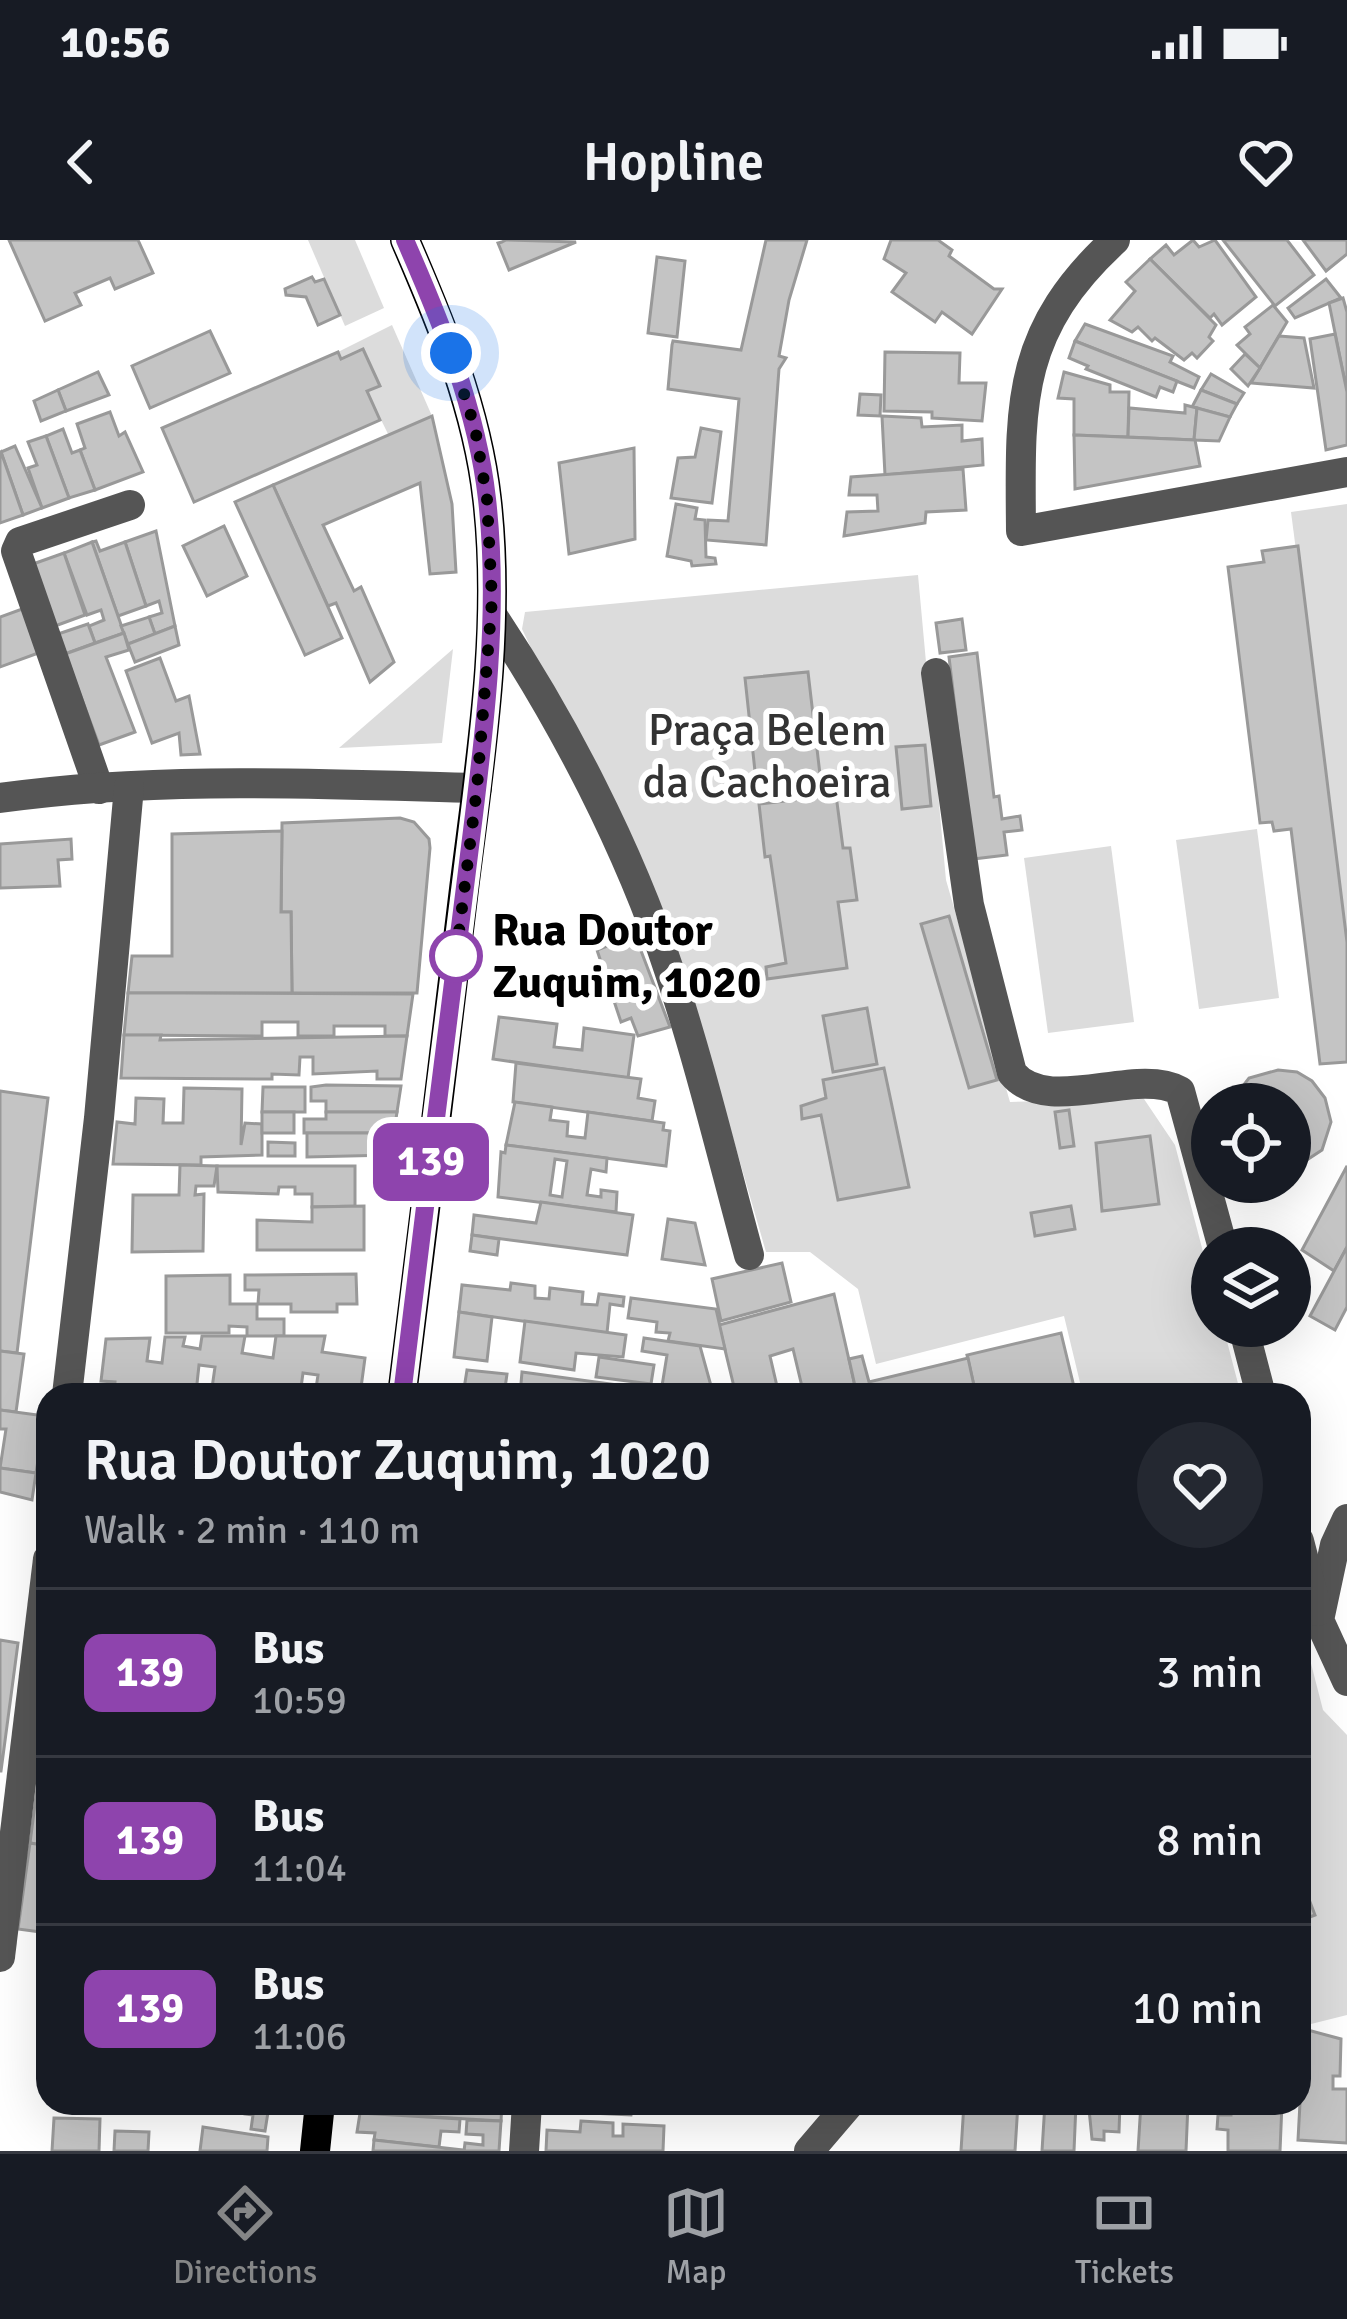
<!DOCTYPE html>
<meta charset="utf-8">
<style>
body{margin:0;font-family:Signika,sans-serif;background:#242831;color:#f1f3f6;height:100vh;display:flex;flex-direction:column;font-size:45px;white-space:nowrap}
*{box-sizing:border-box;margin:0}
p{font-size:39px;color:#9ea1a6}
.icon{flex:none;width:66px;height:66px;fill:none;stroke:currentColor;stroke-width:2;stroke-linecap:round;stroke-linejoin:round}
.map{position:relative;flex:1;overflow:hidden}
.sheet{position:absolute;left:36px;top:1143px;width:1275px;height:732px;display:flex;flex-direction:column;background:#171b24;border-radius:36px;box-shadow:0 12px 48px #0002}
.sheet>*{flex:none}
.badge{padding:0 24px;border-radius:18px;font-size:42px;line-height:78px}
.tools{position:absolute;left:1191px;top:843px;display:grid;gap:24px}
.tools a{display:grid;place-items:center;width:120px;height:120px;border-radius:50%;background:#171b24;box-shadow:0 12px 48px #0002;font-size:60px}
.you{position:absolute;width:60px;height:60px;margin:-30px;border:9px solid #fff;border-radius:50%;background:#1a73e8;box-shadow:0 0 0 18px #1a73e833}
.map>.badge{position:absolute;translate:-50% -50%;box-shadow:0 0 0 6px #fff}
.round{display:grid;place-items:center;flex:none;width:126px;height:126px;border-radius:63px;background:#242831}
.headline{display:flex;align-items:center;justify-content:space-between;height:204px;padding:0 48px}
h1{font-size:57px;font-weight:600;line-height:90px}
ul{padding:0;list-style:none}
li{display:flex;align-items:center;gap:36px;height:168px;padding:0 48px;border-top:3px solid #363941}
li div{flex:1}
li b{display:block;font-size:45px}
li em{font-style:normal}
li .badge{min-width:132px;font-weight:700;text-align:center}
.status{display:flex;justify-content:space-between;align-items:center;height:84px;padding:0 60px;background:#171b24;direction:ltr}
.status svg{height:33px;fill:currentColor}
header{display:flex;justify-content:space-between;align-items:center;height:156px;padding:0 48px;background:#171b24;font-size:54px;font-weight:600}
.menu{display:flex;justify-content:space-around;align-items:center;height:168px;border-top:3px solid #363941;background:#171b24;font-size:33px;color:#9ea1a6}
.menu a{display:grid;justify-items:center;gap:6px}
.menu .on{color:#858687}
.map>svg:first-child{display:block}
</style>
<div class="status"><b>10:56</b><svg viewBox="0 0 49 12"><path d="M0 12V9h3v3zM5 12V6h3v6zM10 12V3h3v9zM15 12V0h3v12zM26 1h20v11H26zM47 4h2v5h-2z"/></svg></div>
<header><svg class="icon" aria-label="back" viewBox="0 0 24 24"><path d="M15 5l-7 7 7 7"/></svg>Hopline<svg class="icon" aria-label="heart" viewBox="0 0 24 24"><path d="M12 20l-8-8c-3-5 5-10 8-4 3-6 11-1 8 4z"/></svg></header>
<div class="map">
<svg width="1347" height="1911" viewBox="0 0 1347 1911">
<rect width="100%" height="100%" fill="#fff"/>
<g fill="#dcdcdc">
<polygon points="308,0 355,0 384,68 345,86"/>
<polygon points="392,85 432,176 389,196 367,151 379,145 364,110 341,119 338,112"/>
<polygon points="1347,264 1347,702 1291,272"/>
<polygon points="918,335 946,640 1010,862 1144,859 1175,905 1212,1046 1212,1086 1223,1086 1241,1155 1083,1155 1064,1076 876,1124 858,1049 810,1012 766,1012 685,732 522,389 525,372"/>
<polygon points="453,409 442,503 339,508"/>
<polygon points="1257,589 1279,758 1199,769 1176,600"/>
<polygon points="1111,606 1134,782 1048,793 1024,618"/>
<polygon points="1299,1377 1323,1470 1347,1495 1347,1775 1299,1787"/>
</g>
<g fill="#c4c4c4" stroke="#999" stroke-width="3" fill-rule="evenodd">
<polygon points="9,0 138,0 153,33 115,49 110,38 75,53 81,65 45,81"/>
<polygon points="766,0 807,0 789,60 779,116 786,118 779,129 766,305 706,300 708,280 728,281 739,159 668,149 672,105 673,101 741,110"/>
<polygon points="891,0 938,0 952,10 949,16 994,49 1002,49 972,94 942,72 935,82 892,52 906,33 884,19"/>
<polygon points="1193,0 1199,7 1215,0 1256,57 1222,85 1214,74 1210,78 1150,19 1166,5 1174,15"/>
<polygon points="1223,0 1287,0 1314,35 1275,66"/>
<polygon points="1303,0 1347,0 1347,14 1326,31"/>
<polygon points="502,2 506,0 576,2 509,30 498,3"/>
<polygon points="657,17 685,21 677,97 648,93"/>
<polygon points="1150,19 1216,85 1209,97 1213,101 1197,118 1192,113 1184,120 1155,98 1152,101 1138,87 1132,92 1110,80 1135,51 1126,42"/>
<polygon points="312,37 315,42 324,39 340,75 318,85 306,57 286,55 285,49"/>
<polygon points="1326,39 1341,58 1295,78 1288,68"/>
<polygon points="1343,58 1347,72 1347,152 1329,63"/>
<polygon points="1273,65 1287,82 1260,128 1237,105 1250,94 1245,87"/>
<polygon points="1085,84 1173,116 1170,122 1199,137 1194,148 1075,101"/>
<polygon points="210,91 230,133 150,168 132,126"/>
<polygon points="1335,94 1347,152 1347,205 1326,210 1310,99"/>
<polygon points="1279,96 1304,98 1314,148 1251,143"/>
<polygon points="1075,101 1177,141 1173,152 1160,147 1156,157 1086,129 1088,126 1069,118"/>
<polygon points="363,109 380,146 367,151 380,180 194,262 162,188 338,112 341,119"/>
<polygon points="885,112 960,113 959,143 986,143 982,181 932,178 932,172 884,171"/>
<polygon points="1245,114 1260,128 1248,146 1231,129"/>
<polygon points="98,132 109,155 66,171 58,150"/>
<polygon points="1064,132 1110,145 1110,152 1129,152 1128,197 1074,195 1074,159 1058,158"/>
<polygon points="1211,134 1244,153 1237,164 1201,150"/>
<polygon points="58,150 66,171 41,181 34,161"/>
<polygon points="1201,150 1237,164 1230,177 1192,167"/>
<polygon points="860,154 881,155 880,176 858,175"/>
<polygon points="1185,165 1197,168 1194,200 1128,197 1129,168 1185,173"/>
<polygon points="1197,168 1230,177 1219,201 1194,200"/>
<polygon points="110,172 119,196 125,192 143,232 95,250 80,210 85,208 77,184"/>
<polygon points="432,176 452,264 456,332 430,334 420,243 323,285 354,351 361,347 394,422 370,442 336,363 328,366 273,245"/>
<polygon points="882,176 921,178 922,187 962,185 962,201 982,199 983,225 885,235"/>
<polygon points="701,188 721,192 712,263 671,258 678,218 695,217"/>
<polygon points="63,189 72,213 80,210 95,250 69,258 46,196"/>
<polygon points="1074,195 1195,200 1200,226 1075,249"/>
<polygon points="46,196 69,258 42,268 28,228 37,225 28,202"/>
<polygon points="15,206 42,268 23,275 1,212"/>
<polygon points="634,208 635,299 569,314 559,223"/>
<polygon points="1,212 23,275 0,283 0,213"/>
<polygon points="963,229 966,270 926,272 925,283 844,296 847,272 878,271 877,255 849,255 851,237"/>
<polygon points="273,245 342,398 305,415 235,262"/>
<polygon points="676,264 697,268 695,279 705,280 706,317 715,318 716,324 692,326 691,321 667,316"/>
<polygon points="224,286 247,336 207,356 183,306"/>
<polygon points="156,291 175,386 155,394 149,377 162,373 159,361 146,366 125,302"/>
<polygon points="96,301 100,311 125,302 146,366 118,376 92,302"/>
<polygon points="92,302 124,393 95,403 89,386 104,380 101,370 87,375 64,313"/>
<polygon points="1298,306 1347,702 1347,822 1320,824 1291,589 1274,591 1272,582 1260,583 1228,327 1264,322 1262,311"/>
<polygon points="64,313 85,375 55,386 33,324"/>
<polygon points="25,368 41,412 0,427 0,377"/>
<polygon points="149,377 155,394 128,404 121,386"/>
<polygon points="962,379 966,410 940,413 936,383"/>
<polygon points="88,384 95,403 65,414 58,394"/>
<polygon points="175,386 179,405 135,422 128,404"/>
<polygon points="124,393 129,410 106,417 135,492 99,505 65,414"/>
<polygon points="977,413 994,557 999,556 1002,579 1020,576 1022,590 1004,592 1007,615 973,619 949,417"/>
<polygon points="160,418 176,461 189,456 200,514 181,515 179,493 152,503 126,431"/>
<polygon points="808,432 821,543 757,550 745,438"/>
<polygon points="925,505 931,566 902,569 896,507"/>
<polygon points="836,555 843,608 850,608 857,660 838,662 847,728 767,739 766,727 786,723 770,616 765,617 759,564"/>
<polygon points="400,578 414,582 429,599 430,608 417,753 292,753 291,672 281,672 282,583"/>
<polygon points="282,591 281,672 291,672 292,753 128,753 132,716 172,716 172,594"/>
<polygon points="71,599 72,619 58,620 60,646 0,648 0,604"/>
<polygon points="949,676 997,840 969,848 921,684"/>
<polygon points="635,695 670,787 638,796 631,778 621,782 597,710"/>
<polygon points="128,753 184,753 413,754 407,796 385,796 385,786 334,786 334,796 298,796 298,782 262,782 262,796 124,795"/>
<polygon points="867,768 877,824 833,832 823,776"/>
<polygon points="499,777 557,784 554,807 582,810 584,788 634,795 628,838 493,819"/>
<polygon points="124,795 161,795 160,800 407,796 401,839 377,839 377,831 313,834 313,817 300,817 299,835 272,834 272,839 121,838"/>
<polygon points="516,823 641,839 638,858 655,861 652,881 513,862"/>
<polygon points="884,828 909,947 838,960 821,875 802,879 801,866 826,858 823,840"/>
<polygon points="1278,830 1297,832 1312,841 1325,858 1331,882 1322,910 1290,931 1290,864 1229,864 1249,838"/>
<polygon points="326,845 401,846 397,872 326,872 326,861 311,861 311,847"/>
<polygon points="263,847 305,847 305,872 262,872"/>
<polygon points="184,848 242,849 241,905 245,883 262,884 262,915 201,917 201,925 113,924 117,882 135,884 136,858 164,859 163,883 183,883"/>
<polygon points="0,851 48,858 17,1113 0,1111"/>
<polygon points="515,862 552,867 550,880 568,882 567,896 585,898 588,872 664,883 663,890 670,891 666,926 506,905"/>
<polygon points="1069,870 1074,906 1060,908 1055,872"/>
<rect x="262" y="872" width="32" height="21"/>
<polygon points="326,872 397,872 394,893 304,893 304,879 326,879"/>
<polygon points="307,893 394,893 391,915 307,917"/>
<polygon points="1150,896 1159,964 1102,971 1096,903"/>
<polygon points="268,902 295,903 295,916 268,916"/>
<path d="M506,905L607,918L606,932L591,929L587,955L601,957V950L617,952L616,972L498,957L501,912L505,913ZM555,919L567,921L562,957L550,955Z"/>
<polygon points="180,925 217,926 214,946 196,946 195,955 204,954 203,1011 132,1012 133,955 179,955"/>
<polygon points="217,926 355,926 355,966 312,967 312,954 295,954 295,947 279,947 278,954 218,952"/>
<polygon points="1347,926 1347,1007 1334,1031 1302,1010"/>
<polygon points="541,962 633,975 627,1015 472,995 474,975 536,983"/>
<polygon points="364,966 364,1010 257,1010 257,980 312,982 312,967"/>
<polygon points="1071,966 1075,989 1035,996 1031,973"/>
<polygon points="668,979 695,983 705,1025 662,1019"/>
<polygon points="472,995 499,999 497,1015 470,1011"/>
<polygon points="1347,1007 1347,1067 1335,1090 1310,1076"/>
<polygon points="782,1023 791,1062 721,1081 712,1039"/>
<polygon points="356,1034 357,1064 337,1064 337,1072 291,1072 291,1064 258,1064 259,1050 245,1050 245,1035"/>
<polygon points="230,1035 230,1064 257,1064 257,1079 284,1079 284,1096 247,1096 247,1087 229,1086 229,1093 166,1093 166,1036"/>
<polygon points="511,1043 535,1046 535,1058 549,1059 550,1048 583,1052 582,1064 597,1065 599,1054 624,1057 623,1066 610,1064 607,1093 459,1072 462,1045 510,1050"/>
<polygon points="834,1054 857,1155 804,1155 793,1109 770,1116 779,1155 736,1155 719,1085"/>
<polygon points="631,1058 716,1069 725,1109 668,1101 670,1093 656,1092 657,1082 628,1078"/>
<polygon points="459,1072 492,1077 487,1121 454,1117"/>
<polygon points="525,1081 626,1095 623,1117 576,1113 574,1130 520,1122"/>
<polygon points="1061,1093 1075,1151 976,1155 967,1115"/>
<polygon points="202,1096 245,1096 242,1113 273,1118 276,1096 325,1096 322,1112 365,1118 360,1155 315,1155 318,1135 303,1133 300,1155 211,1155 215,1127 199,1125 196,1153 137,1145 135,1155 114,1155 115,1142 101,1141 106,1099 150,1098 147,1121 162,1123 165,1097 185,1097 183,1106 200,1109"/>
<polygon points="644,1098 700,1106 713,1153 662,1146 667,1115 642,1111"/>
<polygon points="0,1111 24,1114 16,1172 0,1170"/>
<polygon points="862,1116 869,1142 968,1118 976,1155 857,1155 849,1119"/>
<polygon points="599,1117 654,1125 651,1144 596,1137"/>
<polygon points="467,1130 507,1134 504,1155 463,1155"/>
<polygon points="522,1132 691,1155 520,1155"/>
<polygon points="0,1170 45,1176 36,1233 0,1228 6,1189 0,1189"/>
<polygon points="0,1228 36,1233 32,1260 0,1252"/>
<polygon points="0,1400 18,1403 1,1531 0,1531"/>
<polygon points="41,1517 48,1518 48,1606 30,1603"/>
<polygon points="30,1603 48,1606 48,1693 18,1689"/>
<polygon points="1299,1633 1315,1675 1299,1681"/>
<polygon points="1304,1789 1341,1799 1340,1836 1333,1836 1333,1849 1347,1849 1347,1903 1298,1900"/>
<polygon points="247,1863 269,1866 265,1891 251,1889 253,1875 245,1874"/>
<polygon points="384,1863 502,1863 501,1881 383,1874"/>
<polygon points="549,1863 646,1863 646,1869 632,1867 631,1875 549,1871"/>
<polygon points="964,1863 1018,1863 1015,1911 961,1911"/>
<polygon points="1045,1863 1076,1863 1074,1911 1042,1911"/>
<polygon points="1076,1863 1120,1863 1119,1892 1104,1891 1104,1900 1092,1899 1089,1869 1076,1869"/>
<polygon points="1141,1863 1188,1863 1186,1911 1138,1911"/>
<polygon points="1231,1863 1282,1863 1280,1911 1228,1911 1228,1890 1217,1889 1218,1875 1231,1875"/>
<polygon points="360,1873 460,1879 459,1892 441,1891 439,1907 374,1900 375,1893 357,1892"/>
<polygon points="54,1878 100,1879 99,1911 52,1911"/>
<polygon points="467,1880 501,1881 499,1911 464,1911 465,1903 483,1905 483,1895 466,1894"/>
<polygon points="581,1881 613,1883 613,1896 623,1896 623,1884 664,1886 663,1911 546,1911 547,1890 580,1892"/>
<polygon points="203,1887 268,1897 267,1911 200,1911"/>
<polygon points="115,1891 149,1892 148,1911 114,1911"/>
<polygon points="374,1900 464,1910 464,1911 373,1911"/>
</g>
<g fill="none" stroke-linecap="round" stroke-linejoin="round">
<g stroke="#555" stroke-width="30">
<path d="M1115,0C1015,92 1020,165 1021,291L1347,232"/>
<path d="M492,375C563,481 629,609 669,730C700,823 723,920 749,1015"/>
<path d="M936,433L969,665L1012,833C1048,877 1135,826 1180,851L1223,1008"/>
<polyline points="99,549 16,311 20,302 130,265"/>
<path d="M0,558C157,536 319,544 477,548"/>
<polyline points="1243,1086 1261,1155"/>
<polyline points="67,1155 99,878 129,547"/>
<polyline points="1347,1279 1335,1305 1319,1380 1347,1441"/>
<polyline points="1299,1301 1317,1371"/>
<polyline points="0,1717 48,1319"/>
<polyline points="524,1911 527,1863"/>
<polyline points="809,1911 850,1863"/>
</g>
<g stroke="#000" stroke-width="30">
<path d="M402,1155C423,986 444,818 464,649C480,521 502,388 487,259C477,169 441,83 405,0"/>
<polyline points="315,1911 320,1863"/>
</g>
</g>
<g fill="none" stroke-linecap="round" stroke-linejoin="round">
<defs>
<path id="line" d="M402,1155C423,980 445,806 467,631C482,509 501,382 487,259C477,169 441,82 405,0"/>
</defs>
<use href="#line" stroke="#fff" stroke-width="27"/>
<use href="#line" stroke="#8e44ad" stroke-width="18"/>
<polyline stroke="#000" stroke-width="12" stroke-dasharray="0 21.6" points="451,113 475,188 487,259 492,360 477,548 456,716"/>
</g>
<circle fill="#fff" stroke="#8e44ad" stroke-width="6" cx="456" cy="716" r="24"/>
<g text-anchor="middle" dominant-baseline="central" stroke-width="12" stroke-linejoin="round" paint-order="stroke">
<g font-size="45" fill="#333" stroke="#fff">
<text x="767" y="490">Praça Belem<tspan x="767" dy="52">da Cachoeira</tspan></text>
</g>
<g font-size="45" font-weight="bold" fill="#000" stroke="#fff" text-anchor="start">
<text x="492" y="690">Rua Doutor<tspan x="492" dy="52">Zuquim, 1020</tspan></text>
</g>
</g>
</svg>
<div class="tools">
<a><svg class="icon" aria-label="locate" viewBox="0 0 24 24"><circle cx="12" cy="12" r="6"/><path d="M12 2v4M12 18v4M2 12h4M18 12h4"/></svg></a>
<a><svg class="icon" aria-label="layers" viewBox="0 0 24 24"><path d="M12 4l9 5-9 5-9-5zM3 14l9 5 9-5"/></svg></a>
</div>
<div class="you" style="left:451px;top:113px"></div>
<b class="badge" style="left:431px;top:922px;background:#8e44ad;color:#fff">139</b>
<section class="sheet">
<div class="headline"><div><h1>Rua Doutor Zuquim, 1020</h1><p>Walk · 2 min · 110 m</p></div><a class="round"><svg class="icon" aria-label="heart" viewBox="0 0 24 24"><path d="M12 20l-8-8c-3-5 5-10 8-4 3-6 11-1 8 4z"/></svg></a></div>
<ul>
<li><span class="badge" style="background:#8e44ad;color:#fff">139</span><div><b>Bus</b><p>10:59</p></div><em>3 min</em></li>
<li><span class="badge" style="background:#8e44ad;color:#fff">139</span><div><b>Bus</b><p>11:04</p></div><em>8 min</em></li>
<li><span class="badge" style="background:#8e44ad;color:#fff">139</span><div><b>Bus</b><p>11:06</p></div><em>10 min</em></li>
</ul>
</section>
</div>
<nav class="menu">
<a class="on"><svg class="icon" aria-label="directions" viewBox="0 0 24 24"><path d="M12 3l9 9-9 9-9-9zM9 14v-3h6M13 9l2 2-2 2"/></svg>Directions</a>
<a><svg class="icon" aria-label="map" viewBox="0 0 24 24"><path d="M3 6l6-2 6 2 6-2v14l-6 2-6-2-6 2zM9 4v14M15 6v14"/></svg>Map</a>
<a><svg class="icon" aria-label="tickets" viewBox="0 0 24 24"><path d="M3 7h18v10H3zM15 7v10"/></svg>Tickets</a>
</nav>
